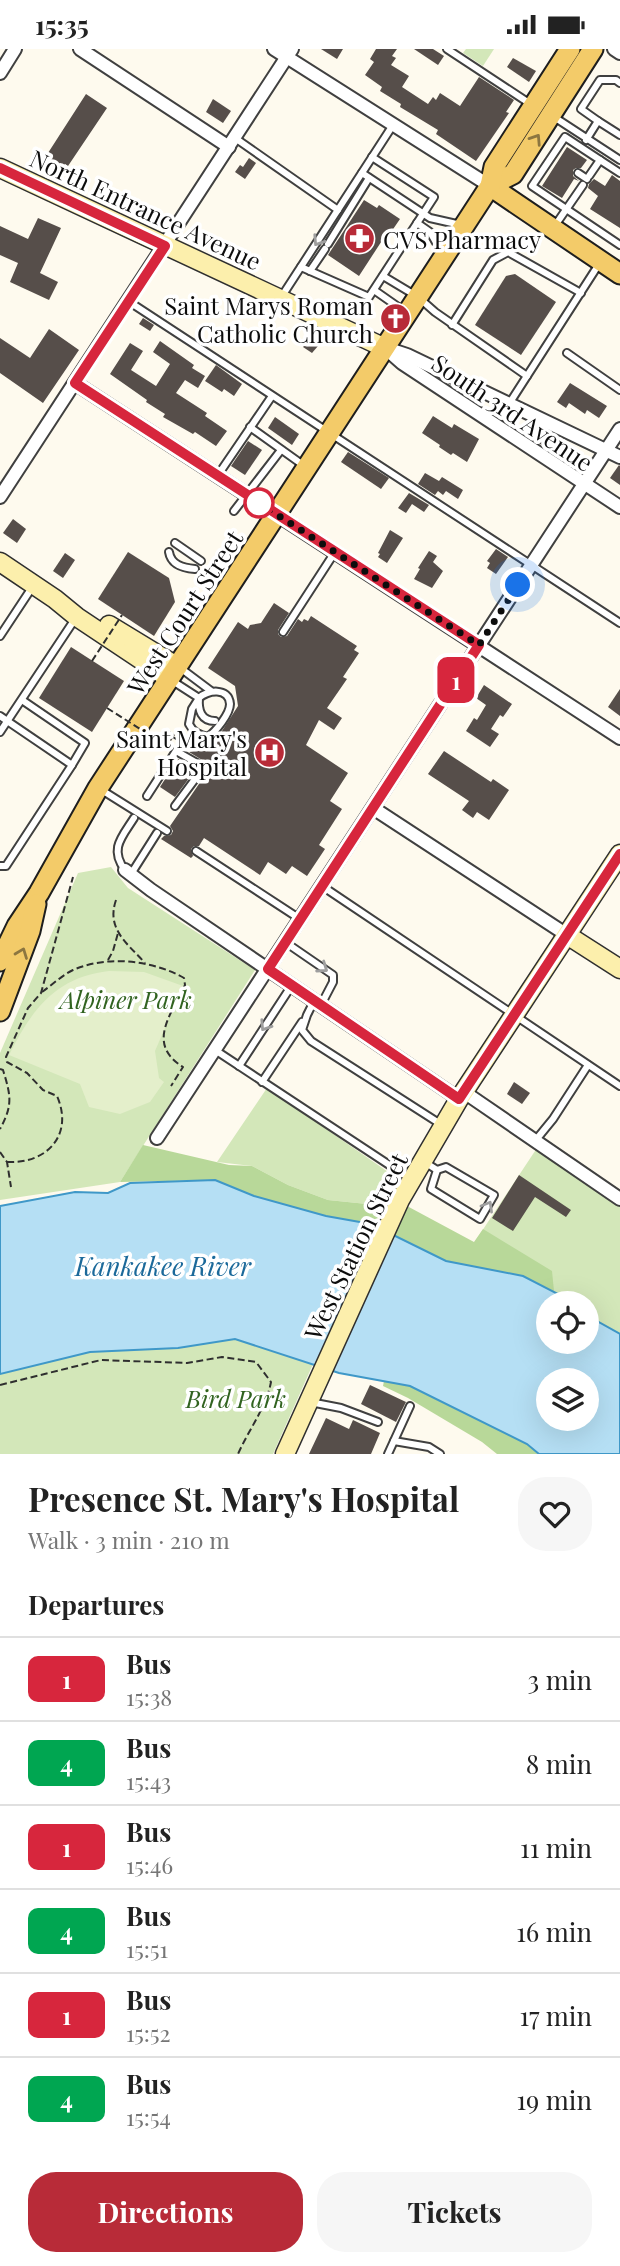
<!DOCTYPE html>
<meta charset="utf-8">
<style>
body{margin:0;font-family:"Playfair Display",serif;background:#f6f6f6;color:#222;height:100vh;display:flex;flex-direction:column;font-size:26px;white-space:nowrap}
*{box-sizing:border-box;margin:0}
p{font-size:23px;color:#767676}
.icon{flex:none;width:38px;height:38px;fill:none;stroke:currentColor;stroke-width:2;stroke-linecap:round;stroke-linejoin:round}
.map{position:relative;height:1405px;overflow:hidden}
.side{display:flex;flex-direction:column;background:#fff;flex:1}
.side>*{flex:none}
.badge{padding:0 14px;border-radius:10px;font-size:24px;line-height:46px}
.tools{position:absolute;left:536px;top:1242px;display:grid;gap:14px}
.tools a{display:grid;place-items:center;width:63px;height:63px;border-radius:50%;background:#fff;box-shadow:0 7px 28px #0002;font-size:35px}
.you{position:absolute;width:35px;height:35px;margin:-18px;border:5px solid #fff;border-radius:50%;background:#1a73e8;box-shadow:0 0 0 10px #1a73e833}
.map>.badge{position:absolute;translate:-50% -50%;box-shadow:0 0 0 4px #fff}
h2{padding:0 28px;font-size:26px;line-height:63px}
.round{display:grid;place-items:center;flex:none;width:74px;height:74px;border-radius:28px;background:#f6f6f6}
.summary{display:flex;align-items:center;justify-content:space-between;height:119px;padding:0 28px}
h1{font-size:33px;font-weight:700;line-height:52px}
.button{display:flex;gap:14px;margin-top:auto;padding:14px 28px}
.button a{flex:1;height:80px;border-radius:28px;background:#b82b38;color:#fff;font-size:28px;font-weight:700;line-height:80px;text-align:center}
.button a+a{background:#f6f6f6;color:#222}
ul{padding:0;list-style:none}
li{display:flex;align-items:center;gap:21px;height:84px;padding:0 28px;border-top:2px solid #e0e0e0}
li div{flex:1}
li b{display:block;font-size:26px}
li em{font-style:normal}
li .badge{min-width:77px;font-weight:700;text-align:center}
.status{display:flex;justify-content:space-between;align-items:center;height:49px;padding:0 35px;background:#fff;direction:ltr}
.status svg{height:19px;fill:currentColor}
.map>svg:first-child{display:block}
</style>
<div class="status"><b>15:35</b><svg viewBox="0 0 49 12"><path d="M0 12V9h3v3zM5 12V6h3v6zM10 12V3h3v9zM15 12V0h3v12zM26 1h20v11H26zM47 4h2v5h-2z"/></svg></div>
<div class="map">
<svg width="620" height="1405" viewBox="0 0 620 1405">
<rect width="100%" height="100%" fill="#fefaee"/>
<g fill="#d3e7b9">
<polygon points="466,0 494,0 483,17 463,4"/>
<polygon points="111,818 128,839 255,921 120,1133 0,1151 0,1004 78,824"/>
<polygon points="267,1039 391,1125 380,1140 387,1147 380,1162 367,1155 328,1151 288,1136 252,1117 217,1113"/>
<polygon points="537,1099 620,1155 620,1286 586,1266 586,1255 571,1255 560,1246 470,1200"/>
<polygon points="235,1290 313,1315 273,1405 0,1405 0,1325 90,1303 178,1299"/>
</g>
<g fill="#b8d899">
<polygon points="143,1096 229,1116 252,1117 288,1136 328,1151 367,1155 380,1162 375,1176 326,1167 254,1147 215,1131 120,1133"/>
<polygon points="407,1157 474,1193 483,1180 552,1222 554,1242 523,1227 446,1212 392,1185"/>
<polygon points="384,1332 410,1337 527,1395 539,1405 497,1405 482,1393 408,1349 383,1337"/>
</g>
<path fill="#e4efcb" d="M109,922L144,923L183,937L155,1002L159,1029L164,1033L150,1053L120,1065L89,1058L80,1035L9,1006C32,960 56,928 109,922Z"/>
<path fill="#b5dff4" stroke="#3f98c8" stroke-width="2" fill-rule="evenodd" d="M215,1131L254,1147L326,1167L371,1175L446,1212L523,1227L560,1246L571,1255H548V1293H586V1266L620,1285V1405H539L527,1395L410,1337L339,1324L235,1290L178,1299L90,1303L0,1325V1157L75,1143L108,1144L130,1134ZM548,1332H586V1370H548Z"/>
<g fill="#564e4a">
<polygon points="321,0 343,0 337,10"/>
<polygon points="376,0 397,0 392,7 396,9 391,16 409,27 402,38 428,55 433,48 436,51 440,44 460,57 479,28 514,51 506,63 509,64 476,112 436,85 438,81 400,58 401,55 380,42 382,38 365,26 374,13 370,10"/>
<polygon points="414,0 433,0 444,7 438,16"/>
<polygon points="513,9 536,22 529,33 507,18"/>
<polygon points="86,45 107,59 68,117 65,115 61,121 48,113 52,107 48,104"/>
<polygon points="213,50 231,62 223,74 206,63"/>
<polygon points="567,98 587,111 581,119 576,119 573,121 573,127 579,132 574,130 562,149 542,137"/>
<polygon points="249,109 256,114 245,130 235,123 240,116 243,118"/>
<polygon points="612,126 620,132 620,179 590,160 598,147 588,139 589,135 594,130 605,137"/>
<polygon points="364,151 377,159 379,156 400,170 387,189 385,187 359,227 328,206"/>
<polygon points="38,169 61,179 40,224 58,233 49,251 10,233 18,214 0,206 0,177 28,190"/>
<polygon points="515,225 556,253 521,306 475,276 506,227"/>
<polygon points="143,269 154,276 150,282 139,275"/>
<polygon points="49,280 79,301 43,354 0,324 0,289 30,309"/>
<polygon points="313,282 324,290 312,304 303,298"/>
<polygon points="160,292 194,316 192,319 205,327 198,339 185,331 176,344 207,364 205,367 227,382 216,397 195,383 193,385 163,368 165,365 146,353 147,351 110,325 130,294 143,302 131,321 156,337 170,315 153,303"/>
<polygon points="216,316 242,335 234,347 224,340 222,343 205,332"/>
<polygon points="570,334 607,357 599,369 587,361 585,365 569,354 566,359 557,353"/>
<polygon points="433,367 452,379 454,375 479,390 467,413 453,404 451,406 439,398 440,396 422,384"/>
<polygon points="275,368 299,385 292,396 268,379"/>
<polygon points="541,380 565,394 557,406 534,391"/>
<polygon points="248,392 262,401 245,426 231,417"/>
<polygon points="348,403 389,429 381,440 341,413"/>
<polygon points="619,416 620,417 620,436 610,429"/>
<polygon points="425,424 439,432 442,428 463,441 458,450 446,442 443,446 438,442 435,446 418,435"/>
<polygon points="409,444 429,456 424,463 412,455 406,464 398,459"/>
<polygon points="13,470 26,480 17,494 3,484"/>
<polygon points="390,481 403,489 387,514 378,508 380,505 378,504"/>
<polygon points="496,500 508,508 496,525 487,519 490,514 487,512"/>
<polygon points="429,502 437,507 433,513 443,522 432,539 414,530 420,520 418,519"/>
<polygon points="128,503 169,529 175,553 154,587 98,550"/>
<polygon points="65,504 75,511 63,529 53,522"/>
<polygon points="274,554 289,564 278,581 278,585 281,588 287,587 298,570 302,573 304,570 308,572 311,567 357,597 354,601 359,604 343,628 347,630 327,659 342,669 334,681 319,671 306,696 348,724 330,752 342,760 319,796 325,800 307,827 292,817 286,825 268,813 260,826 204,789 199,797 194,797 191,800 193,807 191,809 161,790 164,787 171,786 173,782 170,777 210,719 207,714 189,703 203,700 207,694 210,695 220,685 238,657 235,637 208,619 238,573 248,580 250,576 261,574"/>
<polygon points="71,598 124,632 92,683 39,649"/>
<polygon points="484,636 512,655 503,668 500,666 491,680 499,685 490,698 466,682 474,669 477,671 486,656 476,649"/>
<polygon points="620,640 620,667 608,658"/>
<polygon points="167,680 175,686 165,701 157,695"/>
<polygon points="444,702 491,733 493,730 509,741 489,771 477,763 473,769 462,761 469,752 428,725"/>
<polygon points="178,710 196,720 175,748 160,738"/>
<polygon points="514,1033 530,1044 522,1055 507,1045"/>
<polygon points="519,1126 571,1161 566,1168 535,1148 513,1182 492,1169"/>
<polygon points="370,1336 406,1353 396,1373 361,1355"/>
<polygon points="326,1369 349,1380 353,1371 380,1384 371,1405 309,1405"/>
</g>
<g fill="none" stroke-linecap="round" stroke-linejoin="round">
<defs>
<g id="lane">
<polyline points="447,0 532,56"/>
<polyline points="554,68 620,111"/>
<polyline points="598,72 581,60 600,31 616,31 620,34"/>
<polyline points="235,89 338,161"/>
<polyline points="586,91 598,72 620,86"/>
<polyline points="600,111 620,124"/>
<polyline points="362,124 430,169 461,176"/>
<polyline points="578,124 587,130"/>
<polyline points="589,127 600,111 565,88 532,137 620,196"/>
<polyline points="417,174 430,183 442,204"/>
<polyline points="554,178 583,136"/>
<polyline points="328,195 369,129"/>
<polyline points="301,218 369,248 434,148 372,108"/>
<polyline points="310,222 325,200"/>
<polyline points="383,227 418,248 435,263 527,327"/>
<polyline points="374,241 404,262"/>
<polyline points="282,247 393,76"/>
<polyline points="128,252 620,574"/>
<polyline points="452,276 493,211 508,203 581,244"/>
<polyline points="567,304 620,341"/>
<polyline points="509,355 599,215"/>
<polyline points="250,378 303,416"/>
<polyline points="218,426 272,347"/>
<polyline points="234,462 281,401"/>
<polyline points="175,494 201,512"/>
<path d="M169,503C171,516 183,519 195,520"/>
<polyline points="283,583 335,503"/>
<polyline points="0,587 33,537"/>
<polyline points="179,618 211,642"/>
<path d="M171,631L199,649L192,660L189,675C193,683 199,686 208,688C216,682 230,665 230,655C229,638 207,641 199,649C198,661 201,672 215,672"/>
<polyline points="22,651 85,694 72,716"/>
<polyline points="0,667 72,716 6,817 0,817"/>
<polyline points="0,683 75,570"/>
<polyline points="100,740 167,782"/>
<polyline points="147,747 176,702 204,718 175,757"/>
<polyline points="196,802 300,870"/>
<path d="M125,821C109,800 122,788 134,769"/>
<polyline points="131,825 157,784"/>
<polyline points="322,837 620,1037"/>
<polyline points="285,893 333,926 333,933 321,956"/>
<polyline points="314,952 307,966 302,981 311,992 442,1076"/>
<polyline points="215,1001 409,1129"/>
<polyline points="239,1017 292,936"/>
<polyline points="262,1033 302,973"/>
<polyline points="535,1092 553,1070 588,1016"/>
<polyline points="423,1112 437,1121 446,1118 494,1146 480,1170 431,1140 437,1121"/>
<polyline points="310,1353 341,1359 378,1373"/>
<polyline points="394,1392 429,1398 440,1405"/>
<polyline points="388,1405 410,1357"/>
</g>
<g id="street">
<polyline points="80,0 229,98"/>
<polyline points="274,0 490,137"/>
<polyline points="614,0 620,4"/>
<polyline points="0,24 15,0"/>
<polyline points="385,299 402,314 620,458"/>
<polyline points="389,300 407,306 620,408"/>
<polyline points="75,334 620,689"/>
<polyline points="0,448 292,0"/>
<polyline points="373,759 567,886"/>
<polyline points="125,821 151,841 459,1050"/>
<polyline points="464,1043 620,1150"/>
<polyline points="157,1089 620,380"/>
</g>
<g id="secondary">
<polyline points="0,119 385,299"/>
<polyline points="0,513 55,550 77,568 170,630"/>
<polyline points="109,576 178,618"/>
<polyline points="567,886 620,920"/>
<polyline points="285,1405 400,1151 459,1050 620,805"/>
</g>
<g id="primary">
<polyline points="490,137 513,125 593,0"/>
<polyline points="490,137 620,225"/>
<polyline points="0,912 17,877 39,844 98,739 490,137 494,118 570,0"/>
<polyline points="0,962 30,882 36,855"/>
</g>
</defs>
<use href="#lane" stroke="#404040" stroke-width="10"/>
<use href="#street" stroke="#404040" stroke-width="16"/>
<use href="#secondary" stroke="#2f2f2f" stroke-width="21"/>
<use href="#primary" stroke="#1e1e1e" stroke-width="23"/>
<g stroke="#2f2f2f" stroke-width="2" stroke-dasharray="7 3.5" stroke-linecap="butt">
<polyline points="173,688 190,699"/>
<path d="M116,851C106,880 127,894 145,914"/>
<polyline points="108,911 113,902 118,884"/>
<path d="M42,943C52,936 61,927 73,921C107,906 152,911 184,929L185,936C171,966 146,995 183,1018L171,1037"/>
<path d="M0,1020L3,1021C11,1047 13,1056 0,1080"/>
<polyline points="0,1103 7,1113 11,1138"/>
<path d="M7,1113C47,1115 74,1086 57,1047L43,1041L27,1024L7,1013L6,1008L28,959L41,944L73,828"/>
<path d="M0,1336L101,1311L187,1314L222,1308L256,1313L271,1333C266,1359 249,1380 238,1405"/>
</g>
<use href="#lane" stroke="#fff" stroke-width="6"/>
<use href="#street" stroke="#fff" stroke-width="12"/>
<use href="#secondary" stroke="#fcefac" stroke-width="18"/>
<use href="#primary" stroke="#f3cb69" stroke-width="19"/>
<g stroke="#2f2f2f" stroke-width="2" stroke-dasharray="7 3.5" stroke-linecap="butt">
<polyline points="92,612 122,566"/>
<polyline points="107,659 159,692"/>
</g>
</g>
<defs><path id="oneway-chevron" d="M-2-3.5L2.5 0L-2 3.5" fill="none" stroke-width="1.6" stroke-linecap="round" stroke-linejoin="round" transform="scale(1.75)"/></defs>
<g stroke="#8c7640">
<use href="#oneway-chevron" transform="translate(536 90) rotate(-57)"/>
<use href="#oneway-chevron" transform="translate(22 904) rotate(-69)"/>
</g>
<g stroke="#9e9e9e">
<use href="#oneway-chevron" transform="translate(318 192) rotate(123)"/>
<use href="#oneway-chevron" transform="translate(323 919) rotate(35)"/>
<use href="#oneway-chevron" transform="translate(265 977) rotate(123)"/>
<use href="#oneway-chevron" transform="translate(488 1157) rotate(-60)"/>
</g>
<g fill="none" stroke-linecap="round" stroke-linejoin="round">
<defs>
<polyline id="line" points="0,119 165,197 75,334 479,596 268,920 459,1050 620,805"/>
</defs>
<use href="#line" stroke="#fff" stroke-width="16"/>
<use href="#line" stroke="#d7263d" stroke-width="10"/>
<polyline stroke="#0d0d0d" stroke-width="7" stroke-dasharray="0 12.6" points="259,454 479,596 518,536"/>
</g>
<defs>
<symbol id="pharmacy-disc" viewBox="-11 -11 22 22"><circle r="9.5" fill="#b82b38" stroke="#fff"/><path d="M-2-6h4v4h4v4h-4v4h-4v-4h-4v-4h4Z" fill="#fff"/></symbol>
<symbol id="church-disc" viewBox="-11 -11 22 22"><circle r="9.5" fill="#b82b38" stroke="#fff"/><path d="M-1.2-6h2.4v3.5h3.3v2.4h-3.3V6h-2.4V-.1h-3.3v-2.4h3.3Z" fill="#fff"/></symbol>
<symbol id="hospital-disc" viewBox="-11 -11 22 22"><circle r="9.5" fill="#b82b38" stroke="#fff"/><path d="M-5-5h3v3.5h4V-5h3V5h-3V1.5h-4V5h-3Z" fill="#fff"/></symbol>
</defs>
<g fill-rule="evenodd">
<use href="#pharmacy-disc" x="342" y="172" width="35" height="35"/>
<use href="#church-disc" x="378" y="252" width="35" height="35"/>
<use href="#hospital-disc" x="252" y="686" width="35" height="35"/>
</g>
<circle fill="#fff" stroke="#d7263d" stroke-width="3.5" cx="259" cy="454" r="14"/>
<g text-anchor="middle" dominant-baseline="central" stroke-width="7" stroke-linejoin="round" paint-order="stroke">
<g font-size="24" fill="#0d0d0d" stroke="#fff">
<text transform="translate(146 160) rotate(25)">North Entrance Avenue</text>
<text transform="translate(513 363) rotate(34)">South 3rd Avenue</text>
<text transform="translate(184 563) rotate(-57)">West Court Street</text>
<text transform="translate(355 1197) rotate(-64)">West Station Street</text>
</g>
<g font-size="24" fill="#0d0d0d" stroke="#fff" text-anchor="end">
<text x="383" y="190" text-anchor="start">CVS Pharmacy</text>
<text x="373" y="256">Saint Marys Roman<tspan x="373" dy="28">Catholic Church</tspan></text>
<text x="247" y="689">Saint Mary's<tspan x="247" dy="28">Hospital</tspan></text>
</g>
<g font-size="24" font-style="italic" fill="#316320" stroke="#fff">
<text x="126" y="950">Alpiner Park</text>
<text x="236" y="1349">Bird Park</text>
</g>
<g font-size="26" font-style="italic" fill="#1b699a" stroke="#fff">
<text x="163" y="1216">Kankakee River</text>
</g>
</g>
</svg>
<div class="tools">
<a><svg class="icon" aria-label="locate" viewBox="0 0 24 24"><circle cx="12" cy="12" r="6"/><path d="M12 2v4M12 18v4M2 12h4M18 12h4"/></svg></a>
<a><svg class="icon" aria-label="layers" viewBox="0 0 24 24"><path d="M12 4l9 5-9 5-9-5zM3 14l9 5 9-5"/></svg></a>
</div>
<div class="you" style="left:518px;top:536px"></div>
<b class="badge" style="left:456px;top:631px;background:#d7263d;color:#fff">1</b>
</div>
<section class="side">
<div class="summary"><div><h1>Presence St. Mary's Hospital</h1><p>Walk · 3 min · 210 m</p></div><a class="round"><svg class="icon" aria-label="heart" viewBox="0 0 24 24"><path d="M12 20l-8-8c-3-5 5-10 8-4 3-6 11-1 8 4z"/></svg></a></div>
<h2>Departures</h2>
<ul>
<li><span class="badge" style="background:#d7263d;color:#fff">1</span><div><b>Bus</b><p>15:38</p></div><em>3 min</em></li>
<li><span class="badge" style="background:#00a651;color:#fff">4</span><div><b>Bus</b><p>15:43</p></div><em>8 min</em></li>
<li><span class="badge" style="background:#d7263d;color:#fff">1</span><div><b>Bus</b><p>15:46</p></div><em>11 min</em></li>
<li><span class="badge" style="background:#00a651;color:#fff">4</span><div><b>Bus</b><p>15:51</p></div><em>16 min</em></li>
<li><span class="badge" style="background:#d7263d;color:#fff">1</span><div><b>Bus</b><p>15:52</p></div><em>17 min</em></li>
<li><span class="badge" style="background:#00a651;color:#fff">4</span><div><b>Bus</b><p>15:54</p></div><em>19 min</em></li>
</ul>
<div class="button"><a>Directions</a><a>Tickets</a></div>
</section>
